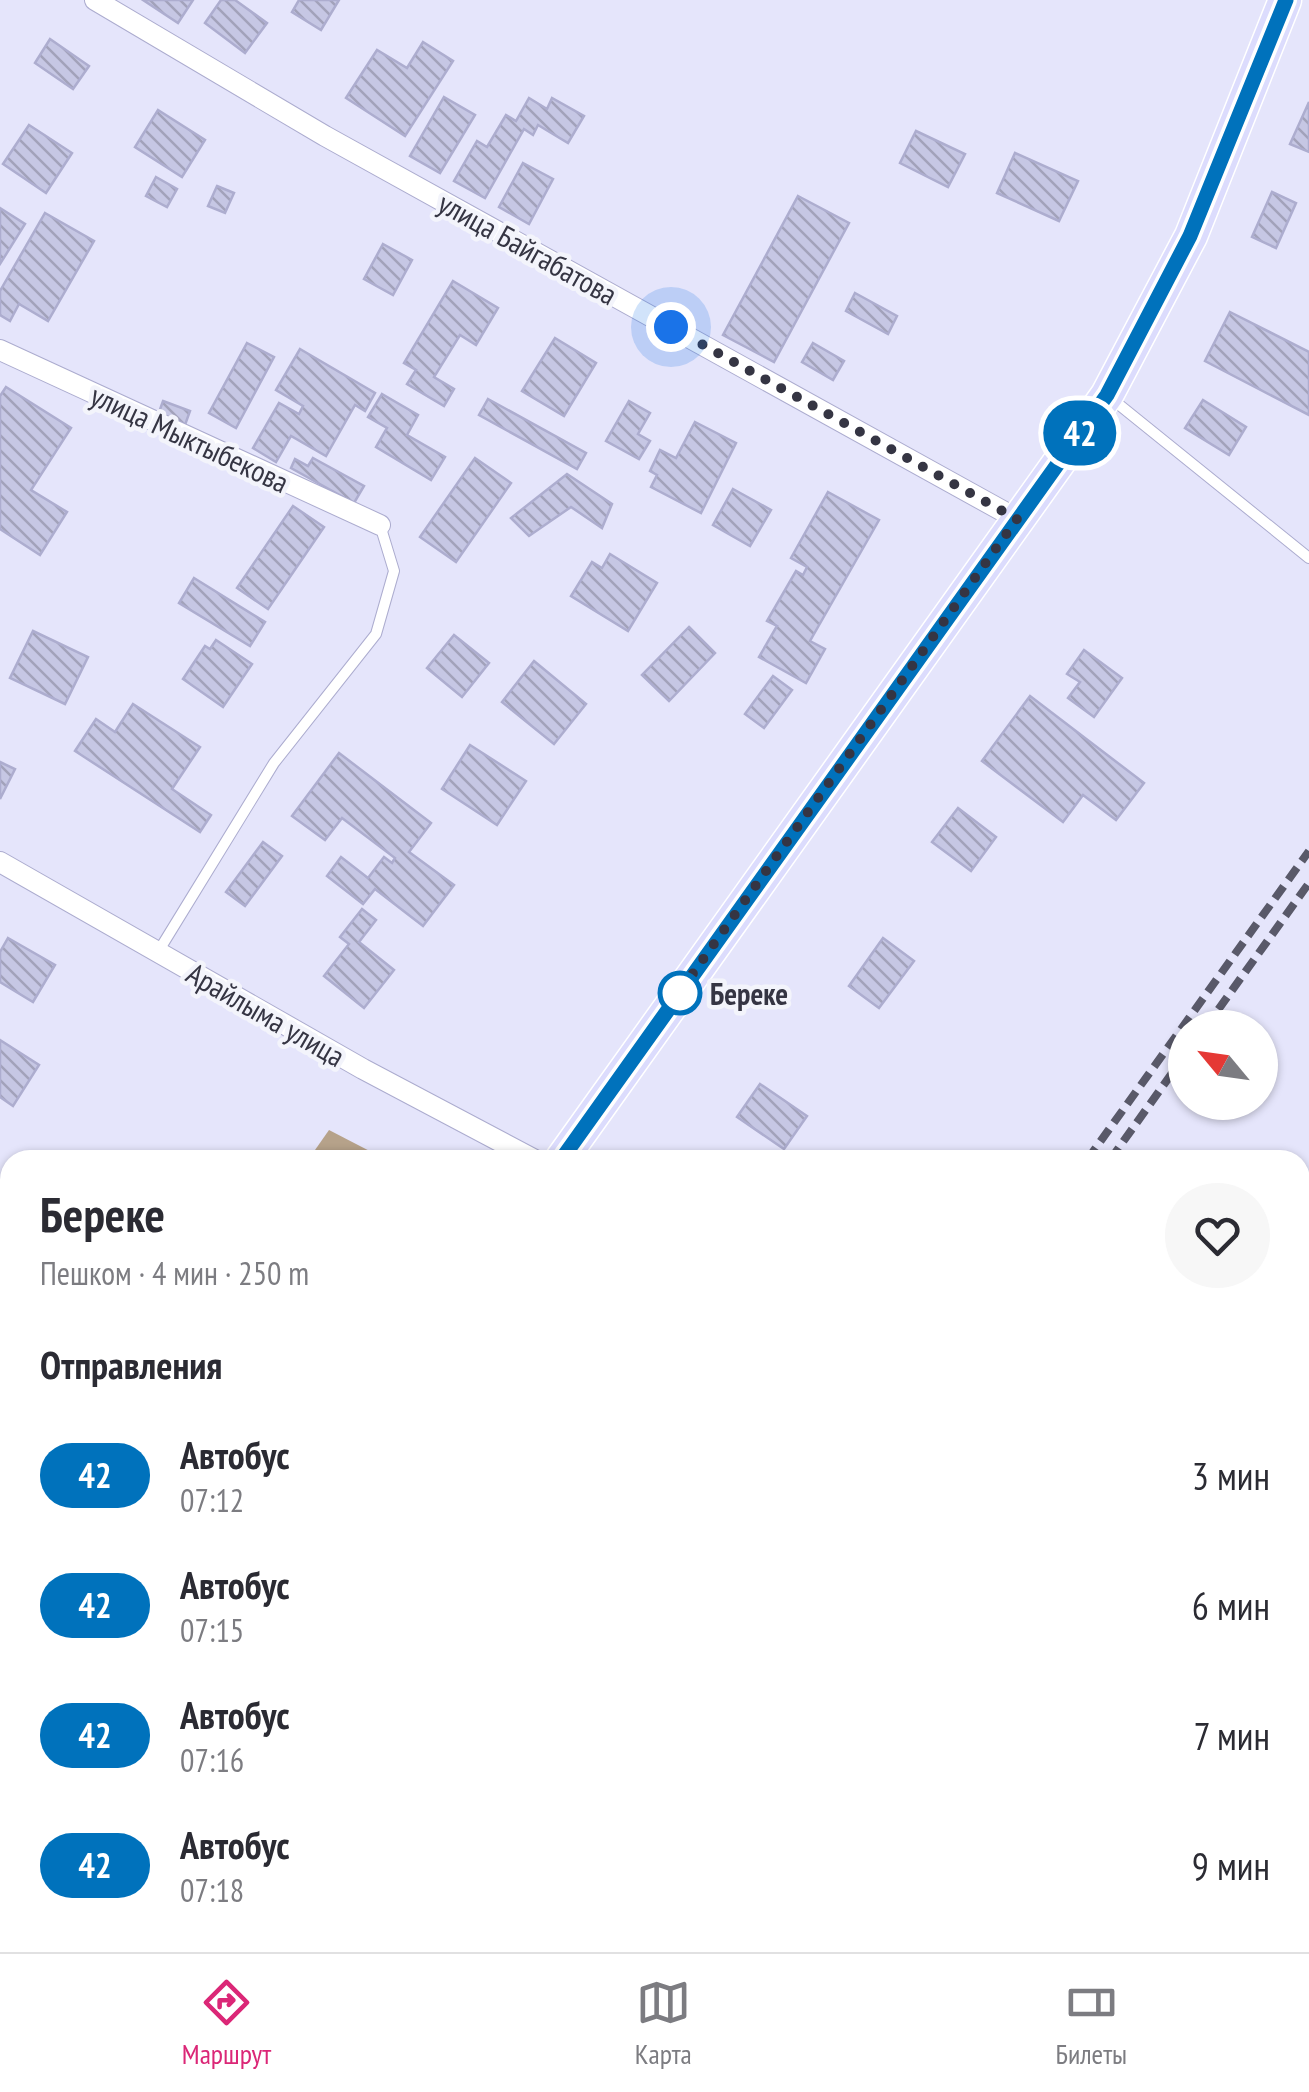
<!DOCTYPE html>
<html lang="ru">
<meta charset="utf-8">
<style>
body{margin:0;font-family:"PT Sans Narrow",sans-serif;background:#f7f7f7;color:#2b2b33;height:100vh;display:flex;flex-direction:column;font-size:38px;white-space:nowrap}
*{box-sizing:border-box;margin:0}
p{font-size:32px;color:#7c7c81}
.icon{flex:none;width:55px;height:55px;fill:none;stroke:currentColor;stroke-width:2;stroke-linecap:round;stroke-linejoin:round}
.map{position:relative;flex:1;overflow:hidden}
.drawer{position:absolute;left:0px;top:1150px;width:1310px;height:802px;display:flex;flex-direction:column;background:#fff;border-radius:30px 30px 0 0;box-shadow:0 2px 8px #0004}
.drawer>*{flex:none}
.badge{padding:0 20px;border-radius:32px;font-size:35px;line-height:65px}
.needle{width:65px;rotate:299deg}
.buttons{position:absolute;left:1168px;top:1010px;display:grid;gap:20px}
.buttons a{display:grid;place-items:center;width:110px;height:110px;border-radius:50%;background:#fff;box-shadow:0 2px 8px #0004;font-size:50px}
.you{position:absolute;width:50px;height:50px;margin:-25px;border:8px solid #fff;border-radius:50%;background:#1a73e8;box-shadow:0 0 0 15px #1a73e833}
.map>.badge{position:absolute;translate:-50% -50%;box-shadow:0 0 0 5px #fff}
h2{padding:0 40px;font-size:38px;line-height:90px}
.round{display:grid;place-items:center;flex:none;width:105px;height:105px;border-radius:52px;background:#f7f7f7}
.overview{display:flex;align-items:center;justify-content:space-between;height:170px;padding:0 40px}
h1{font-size:48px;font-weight:600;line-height:75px}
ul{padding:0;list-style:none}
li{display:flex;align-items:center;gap:30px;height:130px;padding:0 40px}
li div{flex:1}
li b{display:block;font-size:38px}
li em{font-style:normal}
li .badge{min-width:110px;font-weight:700;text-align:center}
.tabs{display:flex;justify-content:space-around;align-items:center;height:140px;border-top:2px solid #e1e1e2;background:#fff;font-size:28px;color:#7c7c81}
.tabs a{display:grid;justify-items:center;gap:5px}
.tabs .selected{color:#db2777}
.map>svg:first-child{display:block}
</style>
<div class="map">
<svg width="1309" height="1952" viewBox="0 0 1309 1952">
<defs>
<pattern id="forest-crowns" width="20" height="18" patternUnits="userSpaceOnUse" patternTransform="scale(2.5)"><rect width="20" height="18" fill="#b6a28a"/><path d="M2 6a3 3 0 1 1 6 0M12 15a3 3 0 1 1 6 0" fill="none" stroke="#958572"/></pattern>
<pattern id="building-back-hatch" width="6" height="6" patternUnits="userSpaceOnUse" patternTransform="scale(2.5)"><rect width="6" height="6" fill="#c6c7e4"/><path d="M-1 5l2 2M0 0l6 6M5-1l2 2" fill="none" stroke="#a2a2ba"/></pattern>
</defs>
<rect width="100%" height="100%" fill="#e5e5fb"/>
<g fill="url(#forest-crowns)">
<polygon points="329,1130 387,1160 308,1160"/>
<polygon points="10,1587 10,1813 0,1826 0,1601"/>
</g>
<g fill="url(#building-back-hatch)" stroke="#adadcf" stroke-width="2.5">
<polygon points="143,0 193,0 178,23"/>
<polygon points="221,0 235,0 267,23 245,53 205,23"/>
<polygon points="299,0 339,0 321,30 292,12"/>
<polygon points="50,39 89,66 73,89 35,63"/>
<polygon points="423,42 453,61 405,136 346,98 377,50 407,68"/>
<polygon points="444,97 475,115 440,173 410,156"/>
<polygon points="529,98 547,109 552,98 584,116 568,143 538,125 533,135 524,129 485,198 454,181 477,141 487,147 506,115 516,121"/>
<polygon points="1309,102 1309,152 1290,144"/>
<polygon points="158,110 205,140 182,177 135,147"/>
<polygon points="29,125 72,153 46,193 3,164"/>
<polygon points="916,131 965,154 948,187 900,163"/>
<polygon points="1015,153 1078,181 1059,221 997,193"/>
<polygon points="523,163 553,179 529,224 499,207"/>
<polygon points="156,177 177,189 167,207 146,196"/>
<polygon points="217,186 234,193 225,213 208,206"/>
<polygon points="1272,192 1296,203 1276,248 1252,237"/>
<polygon points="798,196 849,223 774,362 723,335"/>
<polygon points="0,208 25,224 0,264"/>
<polygon points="45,213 94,241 48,321 19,304 10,321 0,315 0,291"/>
<polygon points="383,244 412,260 393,295 364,279"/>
<polygon points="453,281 498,308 476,345 460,335 434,377 454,389 444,406 407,384 416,370 404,363"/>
<polygon points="855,293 897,316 888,334 846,311"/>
<polygon points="1230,312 1309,352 1309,415 1205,361"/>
<polygon points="555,338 596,363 564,416 522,391"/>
<polygon points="247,343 274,357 236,428 209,413"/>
<polygon points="813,343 844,361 833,380 802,362"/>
<polygon points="300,349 375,393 365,411 355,405 326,456 291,436 276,462 253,448 279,403 299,414 303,406 276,390"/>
<polygon points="6,387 71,428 31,490 67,512 40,555 0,529 0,396"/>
<polygon points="382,394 418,415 407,435 445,457 431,480 376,447 387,428 368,417"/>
<polygon points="488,399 586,453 577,469 479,415"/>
<polygon points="1203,400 1246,427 1229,455 1185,428"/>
<polygon points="163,401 190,411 185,425 158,415"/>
<polygon points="629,401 650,413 638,434 650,441 639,459 606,441"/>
<polygon points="695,422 736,443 701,513 651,487 657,475 650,471 660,450 676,458"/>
<polygon points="313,458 364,486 354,503 291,468 295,459 308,466"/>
<polygon points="475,458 511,483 456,562 420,537"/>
<polygon points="567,474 612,504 602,528 571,507 529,536 511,518"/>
<polygon points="733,489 771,510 750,546 713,525"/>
<polygon points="828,492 879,520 810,641 825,649 806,683 759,657 777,626 767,621 796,571 803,575 807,567 791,558"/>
<polygon points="293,506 324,527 268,609 237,588"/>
<polygon points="610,554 657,583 628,631 571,596 592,562 602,568"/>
<polygon points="194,578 265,622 250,646 179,603"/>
<polygon points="689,627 715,653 669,701 642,675"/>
<polygon points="33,631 88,657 65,704 10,678"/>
<polygon points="454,635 489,663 462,697 427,668"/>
<polygon points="216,640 252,664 223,707 183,679 205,646 210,649"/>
<polygon points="1084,650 1122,678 1094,717 1068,698 1080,682 1067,674"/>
<polygon points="534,661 586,704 554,744 502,702"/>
<polygon points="773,676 792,690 764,728 745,714"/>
<polygon points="1030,696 1144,783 1116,820 1083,795 1063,822 982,761"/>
<polygon points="133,704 200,747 172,789 211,815 200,832 75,751 96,719 115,732"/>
<polygon points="470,745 526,781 497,825 442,789"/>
<polygon points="339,753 431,823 409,852 454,885 423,926 375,889 363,904 327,876 341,857 368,878 384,857 392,863 395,858 342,818 325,840 292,816"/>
<polygon points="0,762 15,769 0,799"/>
<polygon points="958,808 996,837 971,871 932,842"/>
<polygon points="263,842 282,856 245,906 226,892"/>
<polygon points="362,909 376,920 359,942 394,970 364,1008 324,976 349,944 340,937"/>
<polygon points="8,938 55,965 33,1002 0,982 0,952"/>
<polygon points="883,938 914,961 879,1008 849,986"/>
<polygon points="0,1040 39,1065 13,1106 0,1097"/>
<polygon points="760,1084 807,1116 784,1149 737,1117"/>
<polygon points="10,1251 10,1313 0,1306 0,1265"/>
</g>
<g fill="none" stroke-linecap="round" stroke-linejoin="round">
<defs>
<g id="lane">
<polyline points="1112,399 1309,558"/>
<polyline points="158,952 274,763 376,634 394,571 380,525"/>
</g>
<g id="street">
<polyline points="95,0 325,136 1017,519"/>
<polyline points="0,350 380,525"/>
<polyline points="0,862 363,1069 535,1160"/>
<polyline points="1300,1401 1309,1388"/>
<polyline points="902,1952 909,1942"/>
</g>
<g id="primary">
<polyline points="561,1160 1107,395 1191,236 1285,0"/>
<polyline points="0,1933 10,1919"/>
</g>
</defs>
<use href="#lane" stroke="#acaccf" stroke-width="12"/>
<use href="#street" stroke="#acaccf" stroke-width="22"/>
<use href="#primary" stroke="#fff" stroke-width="35"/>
<use href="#lane" stroke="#fff" stroke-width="10"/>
<use href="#street" stroke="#fff" stroke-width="20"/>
<use href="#primary" stroke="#dcdcfd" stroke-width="32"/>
<g stroke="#595969" stroke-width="8" stroke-dasharray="15 8" stroke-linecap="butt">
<polyline points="1205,1028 1309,883"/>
<polyline points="1087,1160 1309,851"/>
<polyline points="1110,1160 1185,1055"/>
<polyline points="518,1952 525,1942"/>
<polyline points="539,1952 546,1942"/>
</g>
</g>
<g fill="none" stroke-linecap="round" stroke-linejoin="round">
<defs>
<polyline id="line" points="561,1160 1107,395 1190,236 1286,0"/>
</defs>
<use href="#line" stroke="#fff" stroke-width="22"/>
<use href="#line" stroke="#0072bc" stroke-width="15"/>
<polyline stroke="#353543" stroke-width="10" stroke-dasharray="0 18" points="671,327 1017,519 674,1000 680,993"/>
</g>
<circle fill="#fff" stroke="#0072bc" stroke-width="5" cx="680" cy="993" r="20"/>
<g text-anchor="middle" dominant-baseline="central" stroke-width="9" stroke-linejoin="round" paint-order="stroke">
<g font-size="30" fill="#353543" stroke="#f3f4fb">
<text transform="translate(528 248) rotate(29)">улица Байгабатова</text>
<text transform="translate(190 438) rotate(25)">улица Мыктыбекова</text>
<text transform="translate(266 1014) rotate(30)">Арайлыма улица</text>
</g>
<g font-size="30" font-weight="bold" fill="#353543" stroke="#f3f4fb" text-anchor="start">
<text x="710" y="993">Береке</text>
</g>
</g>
</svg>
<div class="buttons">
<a><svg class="needle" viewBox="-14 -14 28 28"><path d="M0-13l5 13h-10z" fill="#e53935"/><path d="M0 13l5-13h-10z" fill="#7c7c81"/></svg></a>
</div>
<div class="you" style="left:671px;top:327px"></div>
<b class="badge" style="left:1080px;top:433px;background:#0072bc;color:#fff">42</b>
<section class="drawer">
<div class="overview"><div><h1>Береке</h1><p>Пешком · 4 мин · 250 m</p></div><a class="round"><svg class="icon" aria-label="heart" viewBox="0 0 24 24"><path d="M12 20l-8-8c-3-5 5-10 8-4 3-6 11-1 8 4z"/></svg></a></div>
<h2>Отправления</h2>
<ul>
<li><span class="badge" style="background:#0072bc;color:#fff">42</span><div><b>Автобус</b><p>07:12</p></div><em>3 мин</em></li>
<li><span class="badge" style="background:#0072bc;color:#fff">42</span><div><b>Автобус</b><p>07:15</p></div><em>6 мин</em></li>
<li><span class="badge" style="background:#0072bc;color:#fff">42</span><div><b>Автобус</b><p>07:16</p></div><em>7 мин</em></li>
<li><span class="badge" style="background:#0072bc;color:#fff">42</span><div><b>Автобус</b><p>07:18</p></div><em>9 мин</em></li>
</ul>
</section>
</div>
<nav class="tabs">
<a class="selected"><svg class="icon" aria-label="directions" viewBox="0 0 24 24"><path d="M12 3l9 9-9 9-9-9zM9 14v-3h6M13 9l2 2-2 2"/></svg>Маршрут</a>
<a><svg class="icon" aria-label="map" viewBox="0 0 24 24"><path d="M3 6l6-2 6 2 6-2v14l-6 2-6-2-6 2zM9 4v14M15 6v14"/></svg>Карта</a>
<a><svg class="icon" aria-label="tickets" viewBox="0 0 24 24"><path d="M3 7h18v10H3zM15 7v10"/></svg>Билеты</a>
</nav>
